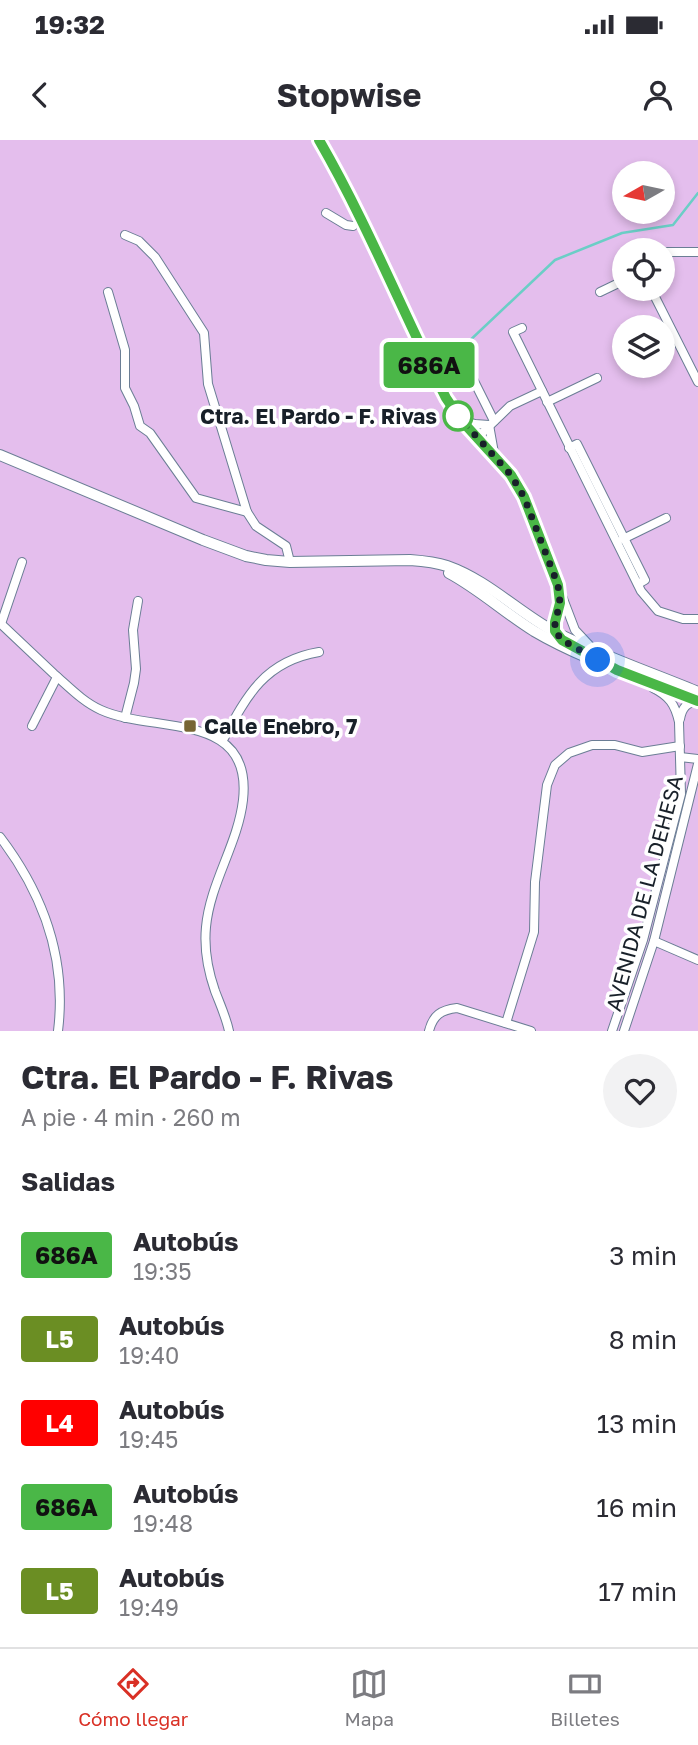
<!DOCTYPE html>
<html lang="es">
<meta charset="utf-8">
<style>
body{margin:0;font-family:"Golos Text",sans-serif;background:#f2f2f3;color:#2b2b33;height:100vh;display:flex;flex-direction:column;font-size:26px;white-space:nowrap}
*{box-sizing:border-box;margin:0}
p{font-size:23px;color:#7c7c81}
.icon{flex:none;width:38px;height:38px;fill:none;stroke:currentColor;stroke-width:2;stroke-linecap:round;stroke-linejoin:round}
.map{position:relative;height:891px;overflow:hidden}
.sheet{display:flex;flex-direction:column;background:#fff;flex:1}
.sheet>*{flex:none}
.badge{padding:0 14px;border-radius:5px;font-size:24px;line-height:46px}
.needle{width:46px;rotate:261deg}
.buttons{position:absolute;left:612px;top:21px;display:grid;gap:14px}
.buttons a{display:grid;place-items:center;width:63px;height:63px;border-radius:50%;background:#fff;box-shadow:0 4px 10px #0003;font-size:35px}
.you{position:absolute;width:35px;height:35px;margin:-18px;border:5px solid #fff;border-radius:50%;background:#1a73e8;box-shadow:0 0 0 10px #1a73e833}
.map>.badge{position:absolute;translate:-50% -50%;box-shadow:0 0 0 4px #fff}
h2{padding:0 21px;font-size:26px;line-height:63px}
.round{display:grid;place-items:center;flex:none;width:74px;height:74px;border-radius:37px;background:#f2f2f3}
.headline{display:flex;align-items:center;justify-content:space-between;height:119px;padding:0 21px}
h1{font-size:33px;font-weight:700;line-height:52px}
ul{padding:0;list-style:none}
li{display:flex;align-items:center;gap:21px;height:84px;padding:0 21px}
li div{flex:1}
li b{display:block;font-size:26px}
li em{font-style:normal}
li .badge{min-width:77px;font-weight:700;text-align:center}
.status{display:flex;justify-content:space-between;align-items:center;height:49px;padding:0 35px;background:#fff;direction:ltr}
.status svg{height:19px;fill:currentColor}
header{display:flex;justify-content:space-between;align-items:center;height:91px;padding:0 21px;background:#fff;font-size:32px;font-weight:700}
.tab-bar{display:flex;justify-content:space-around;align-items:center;height:98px;border-top:2px solid #e1e1e2;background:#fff;font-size:19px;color:#7c7c81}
.tab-bar a{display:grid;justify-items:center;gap:4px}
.tab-bar .active{color:#d93025}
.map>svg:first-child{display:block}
</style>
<div class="status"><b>19:32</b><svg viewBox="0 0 49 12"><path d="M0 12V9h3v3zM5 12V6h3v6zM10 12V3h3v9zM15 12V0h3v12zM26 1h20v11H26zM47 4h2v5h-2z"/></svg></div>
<header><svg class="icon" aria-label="back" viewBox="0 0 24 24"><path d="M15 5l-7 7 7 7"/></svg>Stopwise<svg class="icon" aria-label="person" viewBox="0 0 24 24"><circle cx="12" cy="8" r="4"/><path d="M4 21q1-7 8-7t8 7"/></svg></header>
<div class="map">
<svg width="698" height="891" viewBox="0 0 698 891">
<rect width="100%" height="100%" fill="#e1edfd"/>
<path fill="#e4beed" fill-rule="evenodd" d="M0,0H698V891H0ZM625,33H663V72H625ZM625,110H663V149H625ZM625,187H663V226H625Z"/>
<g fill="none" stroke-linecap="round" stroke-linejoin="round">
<polyline stroke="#6bcec6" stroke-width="2.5" points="446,223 555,120 622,93 673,85 698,53"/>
<defs>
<g id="minor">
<path d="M319,0C368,82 403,173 446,258L461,280L511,335L524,357L575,490L590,506"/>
<polyline points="326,73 346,85 353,86"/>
<polyline points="125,95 139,101 155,117 204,193 208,244 247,372 256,386 286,406 290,422"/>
<polyline points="663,112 698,112"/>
<polyline points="651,149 698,242"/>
<polyline points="108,152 125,210 125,248 134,266 140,286 150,293 196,358 247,372"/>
<polyline points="600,152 625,140"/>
<polyline points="522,188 513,192 641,451 658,471 683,479 698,479"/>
<polyline points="469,231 494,281"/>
<polyline points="547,262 597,238"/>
<polyline points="461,280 475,284 489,285"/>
<polyline points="489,285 494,313"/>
<polyline points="477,298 510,266 542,251"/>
<polyline points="569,308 577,304 645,440 638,444"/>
<polyline points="623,399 666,378"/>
<path d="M0,483C18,500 36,517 54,534C69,547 83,562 101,570C154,594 253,570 243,660C238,704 210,743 206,787C204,808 208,831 215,851C220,864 226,877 229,891"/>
<polyline points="1,484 22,422"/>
<path d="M557,494C552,481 561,469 559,455"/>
<polyline points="125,578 134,543 136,529 133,490 138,461"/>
<path d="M680,579C682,567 687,563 698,560"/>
<polyline points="32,586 57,537"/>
<path d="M223,600C247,555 265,521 319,512"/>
<polyline points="680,617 698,619"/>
<path d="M0,697C44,755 67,818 58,891"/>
<polyline points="654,801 698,820"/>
<polyline points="506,883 534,792 535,742 547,645 555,625 569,613 592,605 615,605 642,612 680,606"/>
<path d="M429,891C433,875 441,870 457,868L531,891"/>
<path d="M612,891L643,800L681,654L679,582C675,564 669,556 653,548"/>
<polyline points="624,891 654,801 698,624"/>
</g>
<g id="major">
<path d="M0,315L203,400L246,416L266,420L290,422L410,420C423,421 435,422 447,426C487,440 517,471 553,491C599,515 650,532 698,552"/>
<path d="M449,433C479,449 505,473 534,491C585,521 643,538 698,561"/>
</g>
</defs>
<use href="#minor" stroke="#6b7e95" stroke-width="10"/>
<use href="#major" stroke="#6b7e95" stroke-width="12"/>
<use href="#minor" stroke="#fff" stroke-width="8"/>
<use href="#major" stroke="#fff" stroke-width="10"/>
</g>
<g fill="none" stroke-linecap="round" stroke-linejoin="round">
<defs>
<path id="line" d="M319,0C367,83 403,173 446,258L461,280L511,335L524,357L558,445L560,463L555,482V491L562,500L617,530L698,561"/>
</defs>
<use href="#line" stroke="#fff" stroke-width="16"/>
<use href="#line" stroke="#4ab747" stroke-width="10"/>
<polyline stroke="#182029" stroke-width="7" stroke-dasharray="0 12.6" points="458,276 511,335 524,357 558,445 560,463 555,482 555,491 562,500 598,520"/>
</g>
<circle fill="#fff" stroke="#4ab747" stroke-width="3.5" cx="458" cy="276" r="14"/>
<rect fill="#776534" stroke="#fff" stroke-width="2.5" x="183" y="579" width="14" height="14" rx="3.5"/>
<g text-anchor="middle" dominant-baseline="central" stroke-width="7" stroke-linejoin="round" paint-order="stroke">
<g font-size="21" font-weight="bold" fill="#182029" stroke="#fff" text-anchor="end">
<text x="437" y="276">Ctra. El Pardo - F. Rivas</text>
</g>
<g font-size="21" font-weight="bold" fill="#182029" stroke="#fff" text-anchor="start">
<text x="204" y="586">Calle Enebro, 7</text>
</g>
<g font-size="21" fill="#182029" stroke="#fff">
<text transform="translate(644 753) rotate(-75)">AVENIDA DE LA DEHESA</text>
</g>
</g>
</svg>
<div class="buttons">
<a><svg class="needle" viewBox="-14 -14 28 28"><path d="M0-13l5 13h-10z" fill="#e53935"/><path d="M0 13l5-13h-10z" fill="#7c7c81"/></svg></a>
<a><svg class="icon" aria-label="locate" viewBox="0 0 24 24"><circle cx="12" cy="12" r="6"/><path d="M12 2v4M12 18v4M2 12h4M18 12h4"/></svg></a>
<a><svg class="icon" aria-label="layers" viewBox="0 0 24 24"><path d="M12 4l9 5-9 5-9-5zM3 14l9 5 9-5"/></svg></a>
</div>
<div class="you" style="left:598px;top:520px"></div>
<b class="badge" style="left:429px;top:225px;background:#4ab747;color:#111">686A</b>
</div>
<section class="sheet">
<div class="headline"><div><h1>Ctra. El Pardo - F. Rivas</h1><p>A pie · 4 min · 260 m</p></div><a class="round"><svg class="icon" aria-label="heart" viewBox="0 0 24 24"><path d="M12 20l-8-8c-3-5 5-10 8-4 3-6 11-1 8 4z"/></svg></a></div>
<h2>Salidas</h2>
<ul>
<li><span class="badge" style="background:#4ab747;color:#111">686A</span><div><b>Autobús</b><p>19:35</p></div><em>3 min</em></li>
<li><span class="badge" style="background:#6b8e23;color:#fff">L5</span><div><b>Autobús</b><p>19:40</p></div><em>8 min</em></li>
<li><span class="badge" style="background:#f00;color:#fff">L4</span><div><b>Autobús</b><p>19:45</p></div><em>13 min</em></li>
<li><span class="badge" style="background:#4ab747;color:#111">686A</span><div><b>Autobús</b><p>19:48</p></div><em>16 min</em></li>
<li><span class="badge" style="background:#6b8e23;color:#fff">L5</span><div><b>Autobús</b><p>19:49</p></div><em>17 min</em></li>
</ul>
</section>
<nav class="tab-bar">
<a class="active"><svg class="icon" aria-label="directions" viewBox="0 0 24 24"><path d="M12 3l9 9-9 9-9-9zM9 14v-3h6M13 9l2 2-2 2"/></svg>Cómo llegar</a>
<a><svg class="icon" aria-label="map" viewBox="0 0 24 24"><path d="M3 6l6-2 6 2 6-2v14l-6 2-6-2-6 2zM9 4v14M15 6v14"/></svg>Mapa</a>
<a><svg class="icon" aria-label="tickets" viewBox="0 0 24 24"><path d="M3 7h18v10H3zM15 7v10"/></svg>Billetes</a>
</nav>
